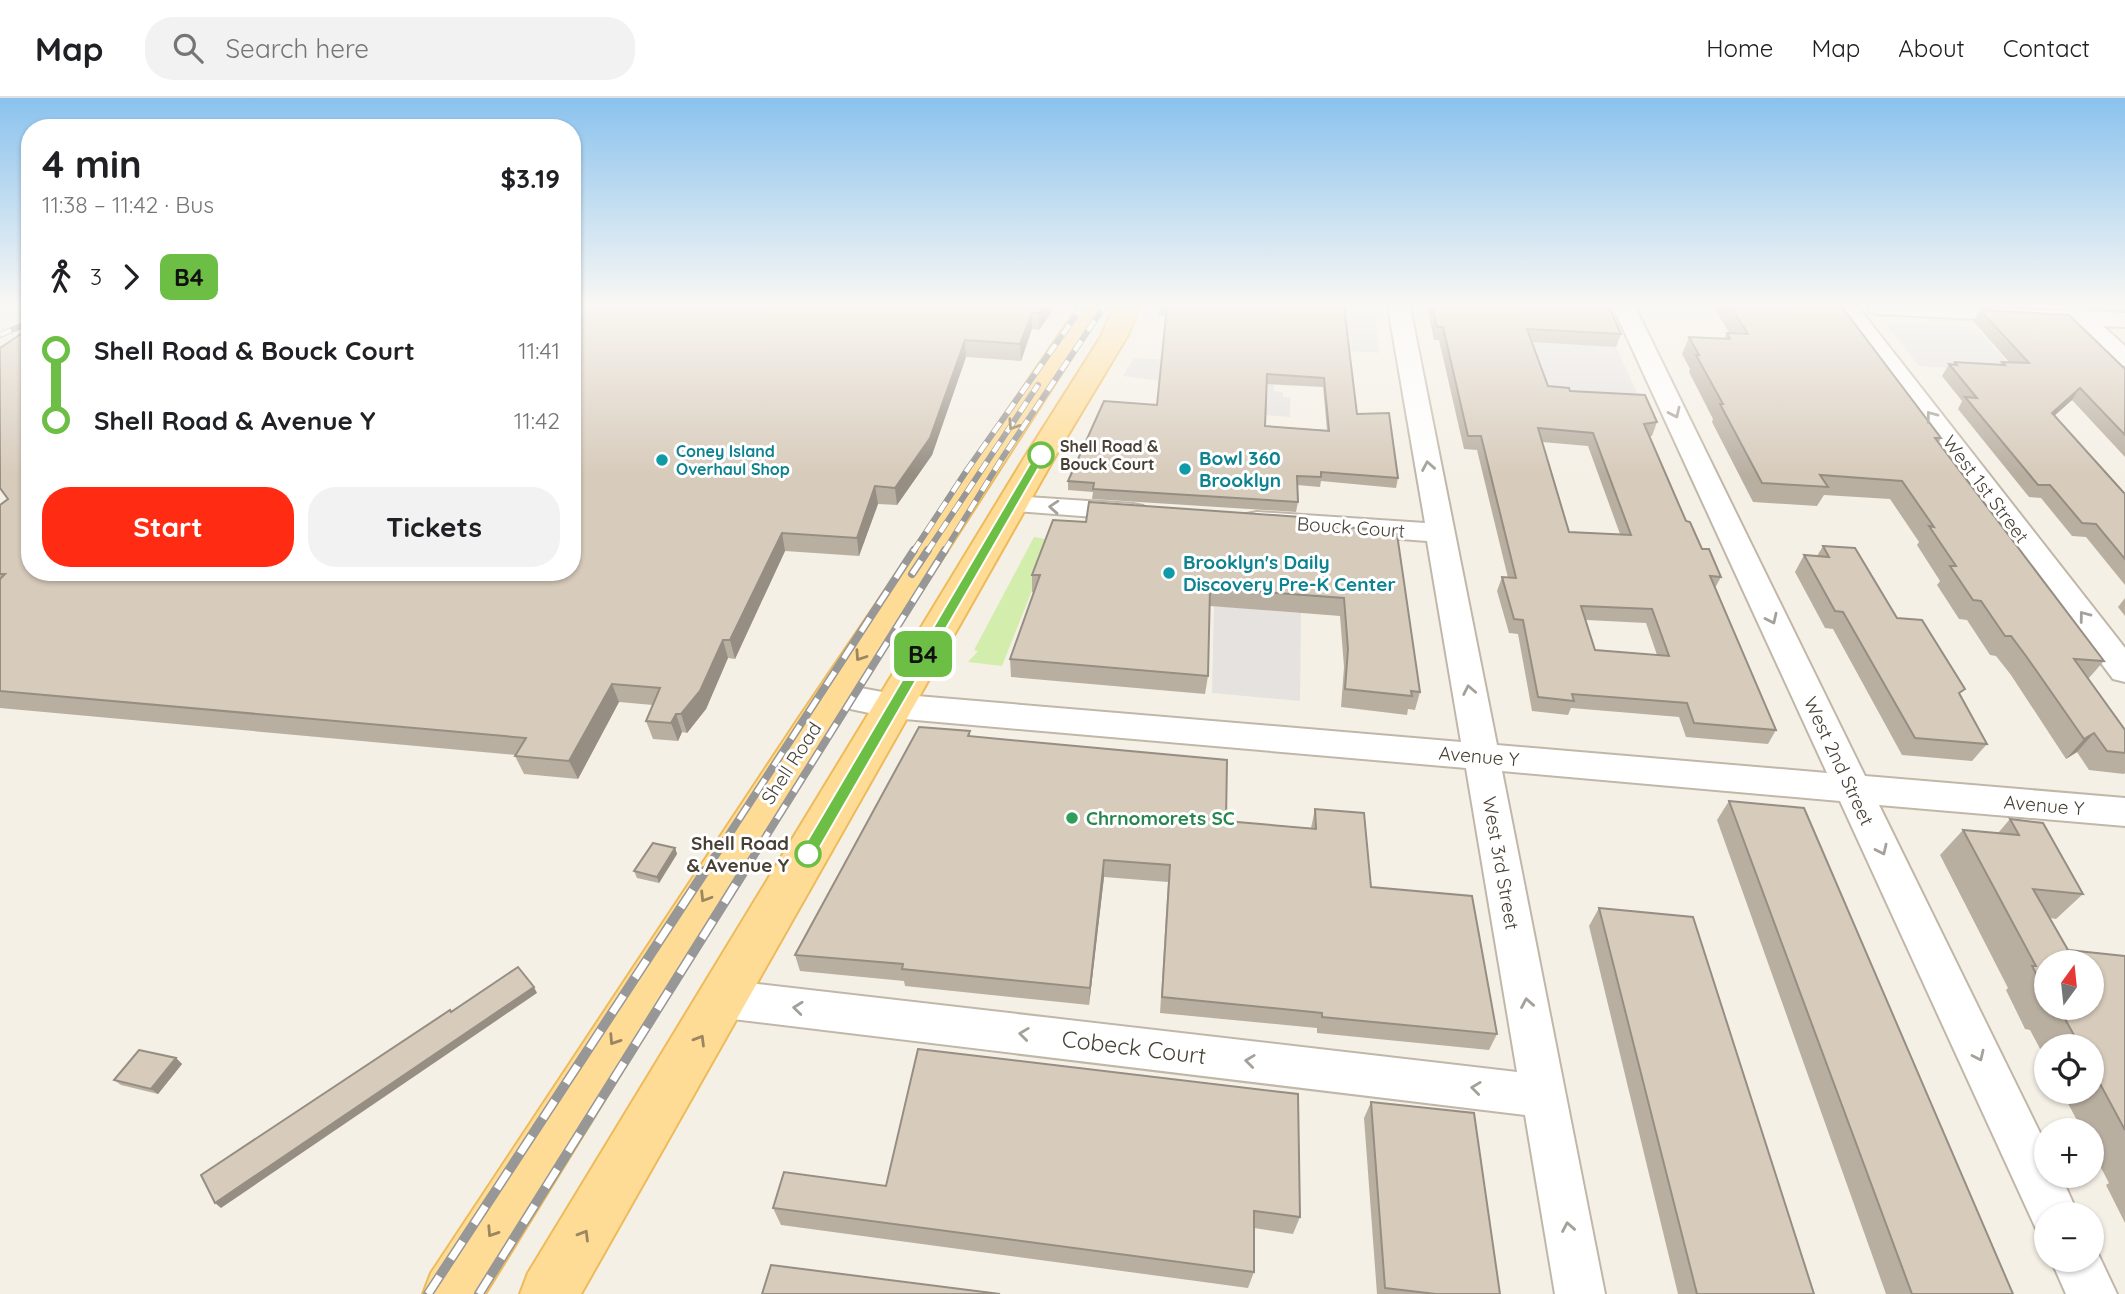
<!DOCTYPE html>
<meta charset="utf-8">
<style>
body{margin:0;font-family:Quicksand,sans-serif;background:#f2f2f2;color:#202124;height:100vh;display:flex;flex-direction:column;font-size:26px;white-space:nowrap}
*{box-sizing:border-box;margin:0}
p{font-size:23px;color:#757577}
.icon{flex:none;width:38px;height:38px;fill:none;stroke:currentColor;stroke-width:2;stroke-linecap:round;stroke-linejoin:round}
.map{position:relative;flex:1;overflow:hidden}
.side{position:absolute;left:21px;top:21px;width:560px;height:462px;display:flex;flex-direction:column;background:#fff;border-radius:28px;box-shadow:0 2px 5px #0004}
.side>*{flex:none}
.badge{padding:0 14px;border-radius:10px;font-size:24px;line-height:46px}
.needle{width:46px;rotate:15deg}
.fabs{position:absolute;left:2034px;top:852px;display:grid;gap:14px}
.fabs a{display:grid;place-items:center;width:70px;height:70px;border-radius:50%;background:#fff;box-shadow:0 2px 5px #0004;font-size:35px}
.map>.badge{position:absolute;translate:-50% -50%;box-shadow:0 0 0 4px #fff}
.legs{display:flex;align-items:center;gap:10px;height:77px;padding:0 21px;font-size:23px}
.legs p{margin-inline-start:auto}
.summary{display:flex;align-items:center;justify-content:space-between;height:119px;padding:0 21px}
h1{font-size:38px;font-weight:700;line-height:52px}
.action{display:flex;gap:14px;margin-top:auto;padding:14px 21px}
.action a{flex:1;height:80px;border-radius:28px;background:#ff2b13;color:#fff;font-size:28px;font-weight:700;line-height:80px;text-align:center}
.action a+a{background:#f2f2f2;color:#202124}
ul{padding:0 21px;list-style:none}
li{display:flex;align-items:center;gap:24px;height:70px;font-size:26px}
li i{display:grid;place-items:center;width:10px;height:100%;margin:0 9px;background:currentColor}
li i::after{content:'';width:18px;height:18px;margin:-9px;border:5px solid;border-radius:50%;background:#fff}
li p{margin-inline-start:auto}
li:first-child i{background:linear-gradient(#0000 50%,currentColor 0)}
li:last-child i{background:linear-gradient(currentColor 50%,#0000 0)}
header{display:flex;align-items:center;gap:42px;box-sizing:border-box;height:98px;padding:0 35px;background:#fff;border-bottom:2px solid #e0e0e0}
header strong{font-size:33px}
nav{display:flex;gap:38px;margin-inline-start:auto;font-size:24px}
.search{width:490px;height:63px;background:#f2f2f2;display:flex;align-items:center;gap:18px;box-sizing:border-box;padding:0 24px;border-radius:28px;color:#757577;font-size:26px}
.map>svg:first-child{display:block}
</style>
<header>
<strong>Map</strong>
<div class="search"><svg class="icon" aria-label="search" viewBox="0 0 24 24"><circle cx="10" cy="10" r="6"/><path d="M15 15l6 6"/></svg>Search here</div>
<nav><a>Home</a><a>Map</a><a>About</a><a>Contact</a></nav>
</header>
<div class="map">
<svg width="2125" height="1196" viewBox="0 0 2125 1196">
<rect width="100%" height="100%" fill="#f5f0e6"/>
<polygon fill="#d3edac" points="1034,439 1052,442 1002,568 968,564 978,553 974,552"/>
<g fill="#e5e2df">
<polygon points="1341,209 1374,209 1380,255 1291,249"/>
<polygon points="1516,209 1552,245 1616,249 1641,303 1546,297"/>
<polygon points="1885,225 1976,230 2016,274 1919,268"/>
<polygon points="1134,260 1272,268 1274,293 1283,294 1283,299 1290,299 1290,319 1253,316 1160,283 1123,278"/>
<polygon points="1214,508 1301,515 1300,603 1212,595"/>
</g>
<g fill="none" stroke-linecap="round" stroke-linejoin="round">
<defs>
<g id="minor">
<polygon points="1388,209 1410,209 1497,647 1827,675 1613,209 1635,209 1865,678 2125,700 2125,728 1879,707 2046,1047 2046,1078 2061,1078 2078,1116 2046,1116 2046,1137 2037,1133 1840,703 1502,673 1605,1196 1555,1196 1525,1017 724,920 709,914 703,901 709,888 724,882 1517,974 1466,670 893,620 822,605 817,597 822,589 834,585 893,596 1461,644 1427,443 1257,430 1247,428 1243,422 1247,416 1257,414 1425,425"/>
<polygon points="1835,209 1858,209 2125,550 2125,584 2113,581"/>
<polygon points="1867,209 2065,212 2066,209 2084,209 2088,213 2125,215 2125,229 2103,228 2125,248 2125,268 2117,266 2076,226 1878,216 1870,214"/>
<polygon points="1012,398 1133,406 1143,408 1147,414 1143,420 1133,422 1002,412 998,406 1002,400"/>
<polygon points="2091,1144 2093,1145 2117,1196 2066,1196 2051,1162 2091,1162"/>
</g>
<g id="major">
<polygon points="1078,209 1104,209 828,638 485,1196 423,1196 431,1175 800,618"/>
<polygon points="1113,209 1139,209 1128,237 1056,357 581,1196 520,1196 528,1175 1026,357 1102,237"/>
</g>
</defs>
<use href="#minor" stroke="#c1b7a8" stroke-width="4"/>
<use href="#major" stroke="#eebb5b" stroke-width="4"/>
<use href="#minor" fill="#fff" fill-rule="evenodd"/>
<use href="#major" fill="#ffdc95" fill-rule="evenodd"/>
<defs>
<g id="rail-far2">
<polyline points="0,237 30,224"/>
<polyline points="913,454 967,372 1082,209"/>
<polyline points="927,454 1038,287"/>
<polyline points="944,454 1003,359 1104,209"/>
</g>
<g id="rail-far1">
<polyline points="912,476 928,452"/>
<polyline points="704,775 914,452"/>
<polyline points="743,775 945,452"/>
</g>
<g id="rail">
<polyline points="428,1196 705,773"/>
<polyline points="479,1196 744,773"/>
</g>
</defs>
<use href="#rail-far2" stroke="#979797" stroke-width="6"/>
<use href="#rail-far1" stroke="#979797" stroke-width="8"/>
<use href="#rail" stroke="#979797" stroke-width="10"/>
<use href="#rail-far2" stroke="#fff" stroke-width="4.5" stroke-dasharray="12" stroke-linecap="butt"/>
<use href="#rail-far1" stroke="#fff" stroke-width="5" stroke-dasharray="16" stroke-linecap="butt"/>
<use href="#rail" stroke="#fff" stroke-width="7" stroke-dasharray="21" stroke-linecap="butt"/>
</g>
<g fill="#b9afa1" fill-rule="evenodd">
<polygon points="572,209 1055,209 1039,232 1032,231 1021,263 966,259 932,357 897,407 878,406 859,458 785,453 735,561 728,560 706,611 687,635 682,634 678,643 653,641 646,623 653,607 619,604 578,681 524,676 515,658 516,657 0,610 0,407 8,401 30,474"/>
<path d="M1159,209H1344L1357,316L1398,380L1396,390L1321,383L1320,389L1297,387L1298,404L1296,414L1092,401L1093,394L1068,392V383L1157,307L1166,218L1158,217ZM1266,286L1323,289L1327,332L1265,328Z"/>
<path d="M1427,209H1609L1621,236L1616,249L1532,244L1548,288L1570,293L1657,324L1652,338H1650L1686,423L1702,451L1721,479L1715,490L1776,632L1768,646L1686,639L1679,619L1571,610L1568,617L1532,613L1518,536L1509,535L1497,493L1502,479L1508,480L1477,352L1464,351L1439,242H1434ZM1542,344L1588,348L1620,436L1569,434ZM1586,522L1646,525L1657,557L1595,552Z"/>
<polygon points="1714,209 1842,209 1941,340 1939,344 2104,563 2088,581 2125,632 2125,675 2124,676 2089,672 2077,654 2066,661 2011,577 1996,558 1990,557 1967,522 1959,521 1937,487 1940,483 1917,447 1919,444 1890,401 1824,397 1817,408 1753,404 1712,324 1713,321 1689,274 1690,271 1682,256 1689,239 1724,241 1727,235 1729,235"/>
<polygon points="1980,212 2125,271 2125,359 2072,302 2055,317 2125,396 2125,487 2086,439 2072,438 2041,400 2029,399 1958,311 1962,303 1942,278 1949,266 1953,266 1955,264 2001,266 2002,264 2009,264 1973,223"/>
<polygon points="1086,424 1300,425 1420,594 1415,612 1408,611 1407,617 1341,609 1344,569 1340,518 1210,508 1208,578 1205,596 1011,579 1010,561 1034,495 1032,494 1032,477"/>
<polygon points="1823,448 1897,520 1960,597 1987,646 1972,663 1902,657 1833,531 1825,530 1795,474 1804,457 1817,458"/>
<polygon points="2125,500 2125,518 2118,509"/>
<polygon points="970,633 970,639 1226,723 1311,730 1315,711 1371,789 1497,936 1489,952 1317,935 1317,930 1160,915 1168,784 1104,779 1089,907 905,888 904,883 800,873 795,857"/>
<polygon points="1729,703 2013,1196 1886,1196 1717,722"/>
<path d="M2010,721L2083,796L2056,821L2050,820L2068,852L2125,858V1125L2106,1087L2109,1085L2091,1051V1032H2082L2062,994H2091V948H2046V962L2030,932L2025,931L2006,892L2008,890L1940,757L1963,732L1998,735ZM2046,864L2091,910H2046Z"/>
<polygon points="675,750 677,756 659,785 637,780 634,773"/>
<polygon points="1599,810 1814,1196 1678,1196 1589,828"/>
<polygon points="918,951 1300,1119 1293,1136 1254,1130 1254,1174 1248,1190 781,1127 773,1110 886,1088"/>
<polygon points="176,960 182,966 158,996 121,987 114,982"/>
<polygon points="1371,1004 1500,1196 1377,1196 1364,1020"/>
</g>
<g fill="#968e83">
<polygon points="1043,209 1055,209 1039,232 1039,215"/>
<polygon points="1032,215 1032,231 1021,263 1020,246"/>
<polygon points="965,242 966,259 932,357 897,407 895,390"/>
<polygon points="2080,290 2072,302 2044,327 2052,315"/>
<polygon points="875,388 878,406 859,458 857,440"/>
<polygon points="782,435 785,453 735,561 730,542"/>
<polygon points="723,542 728,560 706,611 687,635 681,616"/>
<polygon points="612,586 619,604 578,681 569,663"/>
<polygon points="676,616 682,634 678,643 671,625"/>
<polygon points="2094,635 2077,654 2066,661 2084,641"/>
<polygon points="675,750 677,756 659,785 657,779"/>
<polygon points="1104,762 1104,779 1089,907 1090,890"/>
<polygon points="534,889 537,895 221,1110 215,1105"/>
<polygon points="176,960 182,966 158,996 151,991"/>
</g>
<g fill="#d7cbbb" stroke="#968e83" stroke-width="2" fill-rule="evenodd">
<polygon points="572,209 1043,209 1039,215 1032,215 1020,246 965,242 930,340 895,390 875,388 857,440 782,435 730,542 723,542 700,593 681,616 676,616 671,625 646,623 660,590 612,586 569,663 515,658 526,640 0,593 0,481 5,476 0,476 0,407 8,401 0,390 0,250 27,232 30,233 30,474 572,474"/>
<path d="M1167,209H1344L1357,316L1389,315L1398,380L1321,374V379L1297,378L1298,404L1093,391L1094,385L1068,383L1104,303L1157,307ZM1267,276L1324,280L1329,333L1265,328Z"/>
<path d="M1432,209H1609L1621,236L1527,231L1548,288L1569,290L1570,293L1645,297L1657,324L1644,326L1686,423L1690,424L1702,451H1709L1721,479L1710,478L1776,632L1694,625L1687,605L1572,596L1574,603L1538,599L1523,522L1514,521L1502,479L1516,480L1481,338H1468L1443,229H1437ZM1538,330L1593,335L1631,437L1569,434ZM1581,508L1652,511L1669,558L1595,552Z"/>
<polygon points="1731,209 1842,209 1941,340 1935,340 2104,563 2074,561 2125,632 2125,655 2107,653 2094,635 2084,641 2026,558 2011,538 2005,538 1981,503 1973,502 1950,468 1956,468 1929,428 1934,429 1902,383 1820,377 1828,389 1762,385 1720,306 1723,306 1696,257 1699,257 1689,239 1730,241 1727,235 1748,236"/>
<polygon points="1980,212 2069,217 2125,271 2125,337 2080,290 2052,315 2125,396 2125,461 2096,426 2082,425 2050,387 2038,387 1965,299 1977,300 1949,266 1957,267 1955,264 2005,267 2002,264 2029,265"/>
<polygon points="1089,404 1300,419 1300,425 1390,433 1390,436 1397,436 1420,594 1411,593 1412,598 1345,591 1348,551 1344,500 1210,490 1208,578 1010,561 1040,477 1032,477 1053,422 1086,424"/>
<polygon points="1823,448 1855,450 1897,520 1922,522 1965,591 1959,595 1987,646 1915,640 1843,514 1835,513 1804,457 1829,459"/>
<polygon points="919,629 970,633 968,638 1227,662 1226,723 1316,731 1315,711 1364,715 1371,789 1472,798 1497,936 1322,919 1322,915 1162,899 1170,767 1104,762 1090,890 902,871 903,866 795,857"/>
<polygon points="1729,703 1804,710 2013,1196 1912,1196"/>
<polygon points="2010,721 2043,725 2083,796 2033,791 2068,852 2125,858 2125,1032 2091,969 2091,948 2080,948 2059,910 2091,910 2091,864 2046,864 2046,894 2032,868 2036,868 1963,732 2019,737"/>
<polygon points="653,745 675,750 657,779 634,773"/>
<polygon points="1599,810 1693,819 1814,1196 1697,1196"/>
<polygon points="518,869 534,889 215,1105 201,1077 450,912 451,914"/>
<polygon points="918,951 1298,996 1300,1119 1254,1113 1254,1174 773,1110 784,1074 886,1088"/>
<polygon points="139,952 176,960 151,991 114,982"/>
<polygon points="1371,1004 1474,1015 1500,1196 1436,1196 1385,1190"/>
<polygon points="771,1167 1000,1196 762,1196"/>
</g>
<defs><path id="oneway-chevron" d="M-2-3.5L2.5 0L-2 3.5" fill="none" stroke-width="1.6" stroke-linecap="round" stroke-linejoin="round" transform="scale(1.75)"/></defs>
<g stroke="#a4a09a">
<use href="#oneway-chevron" transform="translate(1675 315) rotate(65)"/>
<use href="#oneway-chevron" transform="translate(1931 318) rotate(-127)"/>
<use href="#oneway-chevron" transform="translate(1428 368) rotate(-100)"/>
<use href="#oneway-chevron" transform="translate(1054 409) rotate(-176)"/>
<use href="#oneway-chevron" transform="translate(2084 518) rotate(-127)"/>
<use href="#oneway-chevron" transform="translate(1772 521) rotate(65)"/>
<use href="#oneway-chevron" transform="translate(1469 592) rotate(-101)"/>
<use href="#oneway-chevron" transform="translate(1882 752) rotate(65)"/>
<use href="#oneway-chevron" transform="translate(1527 905) rotate(-100)"/>
<use href="#oneway-chevron" transform="translate(798 910) rotate(-174)"/>
<use href="#oneway-chevron" transform="translate(1024 936) rotate(-173)"/>
<use href="#oneway-chevron" transform="translate(1979 958) rotate(65)"/>
<use href="#oneway-chevron" transform="translate(1250 963) rotate(-173)"/>
<use href="#oneway-chevron" transform="translate(1476 990) rotate(-173)"/>
<use href="#oneway-chevron" transform="translate(1568 1129) rotate(-100)"/>
</g>
<g stroke="#9a8660">
<use href="#oneway-chevron" transform="translate(1013 327) rotate(123)"/>
<use href="#oneway-chevron" transform="translate(860 558) rotate(124)"/>
<use href="#oneway-chevron" transform="translate(705 799) rotate(122)"/>
<use href="#oneway-chevron" transform="translate(614 942) rotate(123)"/>
<use href="#oneway-chevron" transform="translate(700 942) rotate(-59)"/>
<use href="#oneway-chevron" transform="translate(492 1134) rotate(123)"/>
<use href="#oneway-chevron" transform="translate(584 1137) rotate(-59)"/>
</g>
<linearGradient id="sky" x2="0" y2="1"><stop stop-color="#8ac2ee"/><stop offset="0.55" stop-color="#faf8f4"/><stop offset="1" stop-color="#faf8f4" stop-opacity="0"/></linearGradient>
<rect width="2125" height="377" fill="url(#sky)"/>
<polygon fill="#6cbe45" stroke="#fff" stroke-width="2" points="1041,354 1046,357 813,761 802,761 800,756 802,752 1035,357"/>
<g fill="#fff" stroke="#6cbe45" stroke-width="3.5">
<circle cx="1041" cy="357" r="12"/>
<circle cx="808" cy="756" r="12"/>
</g>
<g fill="#0f9aa8" stroke="#fff" stroke-width="2.5">
<circle cx="662" cy="362" r="7"/>
<circle cx="1185" cy="371" r="7"/>
<circle cx="1169" cy="475" r="7"/>
</g>
<circle fill="#2e9e5b" stroke="#fff" stroke-width="2.5" cx="1072" cy="720" r="7"/>
<g text-anchor="middle" dominant-baseline="central" stroke-width="6" stroke-linejoin="round" paint-order="stroke">
<g font-size="16" font-weight="bold" fill="#484035" stroke="#fff" text-anchor="start">
<text x="1060" y="348">Shell Road &amp;<tspan x="1060" dy="18">Bouck Court</tspan></text>
</g>
<g font-size="16" font-weight="bold" fill="#0d838f" stroke="#fff" text-anchor="start">
<text x="676" y="353">Coney Island<tspan x="676" dy="18">Overhaul Shop</tspan></text>
</g>
<g font-size="19" font-weight="bold" fill="#0d838f" stroke="#fff" text-anchor="start">
<text x="1199" y="360">Bowl 360<tspan x="1199" dy="22">Brooklyn</tspan></text>
<text x="1183" y="464">Brooklyn's Daily<tspan x="1183" dy="22">Discovery Pre-K Center</tspan></text>
</g>
<g font-size="19" fill="#484035" stroke="#fff">
<text transform="translate(1986 391) rotate(53)">West 1st Street</text>
<text transform="translate(1351 429) rotate(4)">Bouck Court</text>
<text transform="translate(1479 658) rotate(5)">Avenue Y</text>
<text transform="translate(1839 663) rotate(65)">West 2nd Street</text>
<text transform="translate(791 665) rotate(-57)">Shell Road</text>
<text transform="translate(2044 707) rotate(5)">Avenue Y</text>
<text transform="translate(1501 765) rotate(80)">West 3rd Street</text>
</g>
<g font-size="19" font-weight="bold" fill="#27864d" stroke="#fff" text-anchor="start">
<text x="1086" y="720">Chrnomorets SC</text>
</g>
<g font-size="19" font-weight="bold" fill="#484035" stroke="#fff" text-anchor="end">
<text x="789" y="745">Shell Road<tspan x="789" dy="22">&amp; Avenue Y</tspan></text>
</g>
<g font-size="23" fill="#484035" stroke="#fff">
<text transform="translate(1134 949) rotate(7)">Cobeck Court</text>
</g>
</g>
</svg>
<div class="fabs">
<a><svg class="needle" viewBox="-14 -14 28 28"><path d="M0-13l5 13h-10z" fill="#e53935"/><path d="M0 13l5-13h-10z" fill="#757577"/></svg></a>
<a><svg class="icon" aria-label="locate" viewBox="0 0 24 24"><circle cx="12" cy="12" r="6"/><path d="M12 2v4M12 18v4M2 12h4M18 12h4"/></svg></a>
<a>+</a>
<a>−</a>
</div>
<b class="badge" style="left:923px;top:556px;background:#6cbe45;color:#111">B4</b>
<section class="side">
<div class="summary"><div><h1>4 min</h1><p>11:38 – 11:42 · Bus</p></div><b>$3.19</b></div>
<div class="legs"><svg class="icon" aria-label="walk" viewBox="0 0 24 24"><circle cx="13" cy="4" r="2"/><path d="M13 8l-2 6 4 7M11 14l-3 7M7 12l3-4h3l4 4"/></svg>3<svg class="icon" aria-label="forward" viewBox="0 0 24 24"><path d="M9 5l7 7-7 7"/></svg><b class="badge" style="background:#6cbe45;color:#111">B4</b></div>
<ul>
<li><i style="color:#6cbe45"></i><b>Shell Road &amp; Bouck Court</b><p>11:41</p></li>
<li><i style="color:#6cbe45"></i><b>Shell Road &amp; Avenue Y</b><p>11:42</p></li>
</ul>
<div class="action"><a>Start</a><a>Tickets</a></div>
</section>
</div>
